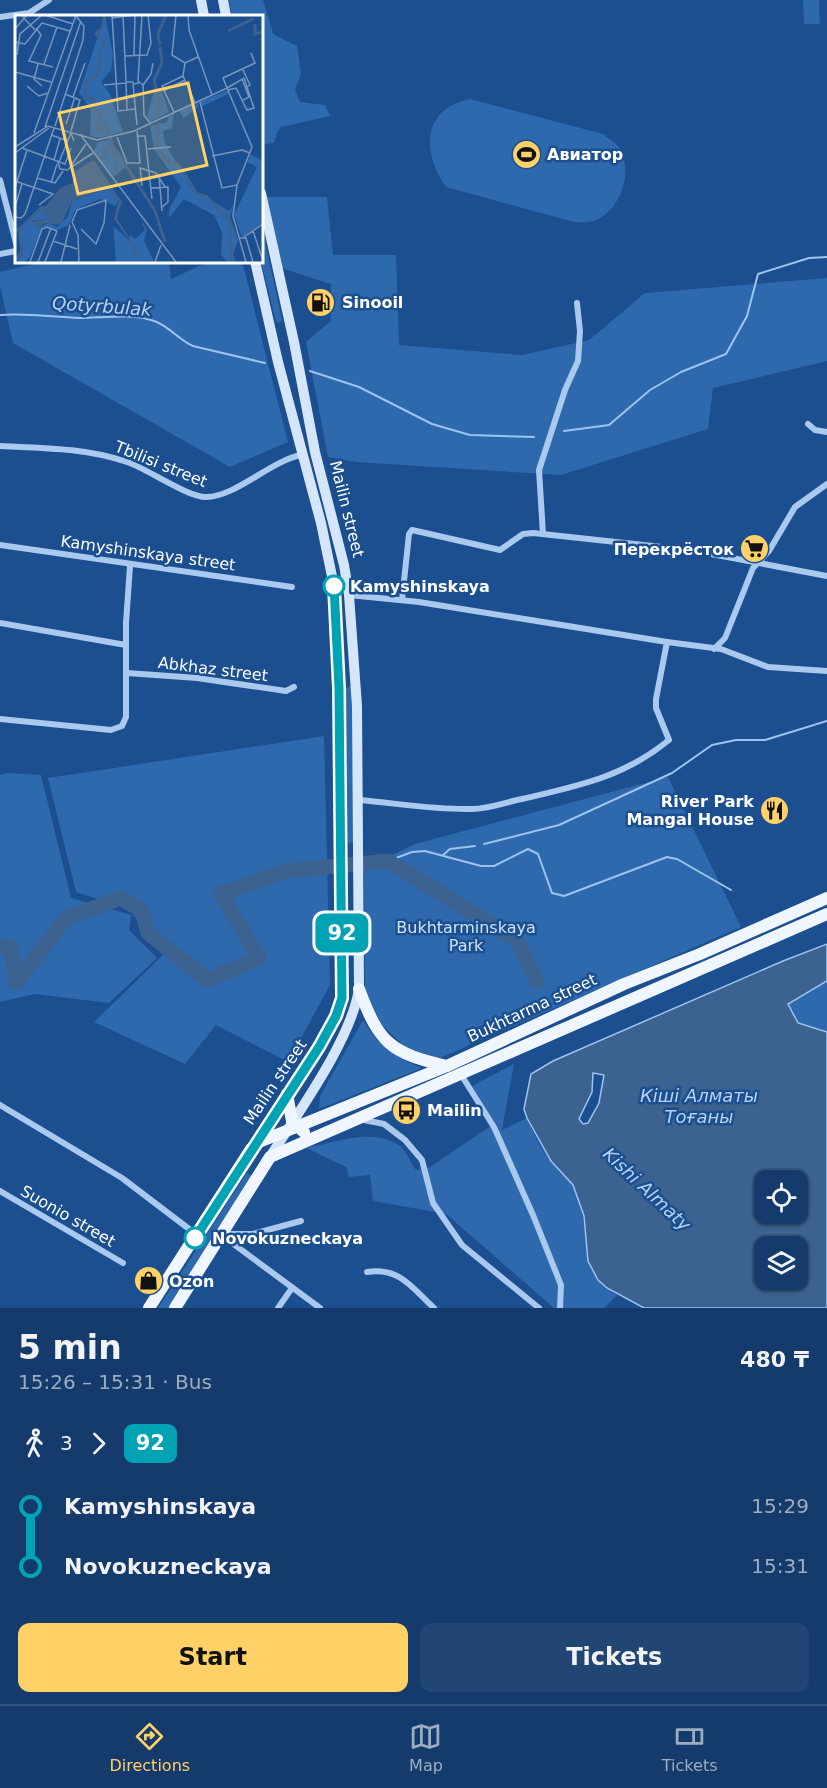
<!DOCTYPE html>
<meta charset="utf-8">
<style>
body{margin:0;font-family:"DejaVu Sans",sans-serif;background:#214673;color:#f1f3f6;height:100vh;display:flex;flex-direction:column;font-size:22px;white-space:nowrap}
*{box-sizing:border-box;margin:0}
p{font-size:20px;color:#9dadc1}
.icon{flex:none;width:33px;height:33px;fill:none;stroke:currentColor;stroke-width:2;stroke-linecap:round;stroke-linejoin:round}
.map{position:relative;height:1308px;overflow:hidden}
.panel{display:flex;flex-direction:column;background:#143b6b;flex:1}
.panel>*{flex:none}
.badge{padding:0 12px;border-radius:9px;font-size:21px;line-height:39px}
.buttons{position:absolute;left:754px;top:1170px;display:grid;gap:12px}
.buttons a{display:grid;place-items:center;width:54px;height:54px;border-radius:12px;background:#143b6b;box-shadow:0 2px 4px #0004,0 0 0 2px #33557e;font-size:30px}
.map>.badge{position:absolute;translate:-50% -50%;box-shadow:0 0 0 3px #fff}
.legs{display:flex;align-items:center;gap:9px;height:66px;padding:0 18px;font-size:20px}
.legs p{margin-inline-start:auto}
.head{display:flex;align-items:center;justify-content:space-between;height:102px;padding:0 18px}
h1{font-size:33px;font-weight:700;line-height:45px}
.action{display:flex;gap:12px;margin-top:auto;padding:12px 18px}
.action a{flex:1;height:69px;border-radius:12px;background:#ffd166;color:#111;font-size:24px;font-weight:700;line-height:69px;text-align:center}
.action a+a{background:#214673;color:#f1f3f6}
ul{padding:0 18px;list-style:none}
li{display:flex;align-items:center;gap:21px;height:60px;font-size:22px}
li i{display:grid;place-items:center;width:9px;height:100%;margin:0 8px;background:currentColor}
li i::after{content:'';width:15px;height:15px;margin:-8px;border:4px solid;border-radius:50%;background:#143b6b}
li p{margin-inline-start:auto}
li:first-child i{background:linear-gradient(#0000 50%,currentColor 0)}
li:last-child i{background:linear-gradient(currentColor 50%,#0000 0)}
.dock{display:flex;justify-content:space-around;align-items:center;height:84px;border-top:2px solid #33557e;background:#143b6b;font-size:16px;color:#9dadc1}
.dock a{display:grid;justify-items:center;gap:3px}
.dock .active{color:#ffd166}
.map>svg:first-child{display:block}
</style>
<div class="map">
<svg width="827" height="1308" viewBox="0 0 827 1308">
<rect width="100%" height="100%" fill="#1b4f8f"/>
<g fill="#2e69ad">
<polygon points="229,0 263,0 273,34 297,46 301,74 295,90 300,102 325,105 330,116 281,127 278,130 274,143 261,145 261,16 232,16"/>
<polygon points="803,0 819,0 820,24 804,24"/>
<path d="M470,99L603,134C607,138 615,142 618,146C635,170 621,212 593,221C588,223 580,222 574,222L446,187C422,153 421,109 470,99Z"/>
<polygon points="267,197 327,197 333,255 396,255 399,345 522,355 589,340 645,293 827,278 827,361 713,388 708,429 561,475 356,462 328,457 306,342 331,321 331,284 281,268"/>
<polygon points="261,224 282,320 279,323 276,322 261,261"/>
<polygon points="47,261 169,261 171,279 210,261 242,261 288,442 230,467 13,343 0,286 0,272"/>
<polygon points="352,686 354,842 347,843 345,692 346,688"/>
<polygon points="324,736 330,985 288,1062 216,1025 185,1064 94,1022 163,955 129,909 76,892 48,778"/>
<polygon points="8,773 41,775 71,898 131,915 129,930 157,958 109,1003 35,994 0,1002 0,775"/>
<polygon points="668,777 741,927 440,1058 407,1049 381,1024 365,993 364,869 415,844"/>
<polygon points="827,981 827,1032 798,1023 788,1004"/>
<path d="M363,1020C378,1045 394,1057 422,1068L319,1109L320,1096Z"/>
<path d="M514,1064L502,1130L527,1118C533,1134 542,1150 552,1163C559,1171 569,1177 574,1187C594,1227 573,1268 617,1295L604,1308H554L446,1214L373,1201L370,1175L349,1177L346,1167L306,1148C333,1143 377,1126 401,1147C407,1153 411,1163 416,1170L430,1167L492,1125L500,1130L472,1086Z"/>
<polygon points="247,1173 252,1176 172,1308 158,1308"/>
</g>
<path fill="#3c6290" stroke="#9cc4f0" stroke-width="1.5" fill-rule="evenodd" d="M827,944V981L788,1004L798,1023L827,1032V1308H644L607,1288L598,1280L588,1261L584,1216L573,1185L551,1161L527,1118L524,1109L531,1074L553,1061L783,961ZM593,1073L604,1075L599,1103L588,1123L583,1124L579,1119L592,1092ZM765,1180H798V1214H765ZM765,1246H798V1280H765Z"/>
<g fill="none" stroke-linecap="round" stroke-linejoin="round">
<g stroke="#9cc4f0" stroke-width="2">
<path d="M0,315C27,313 52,317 79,318C102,318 133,313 154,321C169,326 179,340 193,346L265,363"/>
<polyline points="310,371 359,387 432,424 470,435 534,437"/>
<polyline points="564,431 609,425 650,390 681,372 726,354 747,316 758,274 809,258 827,257"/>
<polyline points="484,844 559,825 672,773 712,745 736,740 765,740 827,721"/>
<polyline points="443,855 450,849 475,846"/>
<polyline points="388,861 412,852 425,851 481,866 494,866 528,849 538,854 552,893 564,896 667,857 677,859 731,890"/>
</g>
<polyline stroke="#3c6290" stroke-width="15" points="0,947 11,947 16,983 66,918 121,898 142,911 148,933 208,980 259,958 221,894 286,871 388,861 517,940 537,981"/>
<g stroke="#a9c9ee" stroke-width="6">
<polyline points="0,17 29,13 49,0"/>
<polyline points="0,180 16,243"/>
<polyline points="0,254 16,251"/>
<polyline points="808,424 815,430 827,432"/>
<path d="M0,446C43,448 86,448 127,462C148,469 187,497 206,497C236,497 271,460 302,455"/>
<polyline points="543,534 539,470 565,390 578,361 580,331 577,303"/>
<polyline points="0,545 292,587"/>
<path d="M349,595L419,602L667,642L656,699V708L669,740C624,777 578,786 522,799C506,802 489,809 472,809C434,810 396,803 358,800"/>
<polyline points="402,600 409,534 412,530 500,550 523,534 533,533 690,550 827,576"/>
<polyline points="0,623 126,645"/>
<polyline points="667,642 721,649 768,667 827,671"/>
<polyline points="714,649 725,638 753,568 769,551 795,507 827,484"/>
<polyline points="127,673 197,678 286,691 294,687"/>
<polyline points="0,719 111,730 122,726 126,717 126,623 130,566"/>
<polyline points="460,1073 494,1127 533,1215 561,1285 560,1308"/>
<polyline points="0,1105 122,1178 197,1235"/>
<polyline points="364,1120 384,1124 405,1140 422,1160 433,1203 462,1245 539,1308"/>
<polyline points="0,1191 123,1263"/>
<polyline points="301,1221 253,1234 220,1234 320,1308"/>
<path d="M367,1272C400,1267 412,1288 434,1308"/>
<polyline points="278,1308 292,1288"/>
</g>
<g stroke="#d6e6fa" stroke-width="10">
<polyline points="201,0 204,16"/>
<polyline points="223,0 226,16"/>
<path d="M261,193L294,342L315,452L344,565L349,595L357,706L359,989C351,1040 299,1111 270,1157"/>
<path d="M253,1147C278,1104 330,1046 341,1000C343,991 342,981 343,972L339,688L334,586L321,523L278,362L255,261"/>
</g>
<g stroke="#f0f6ff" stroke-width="12">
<path d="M359,989C379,1043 390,1053 447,1066"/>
<polyline points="287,1094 292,1121 304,1132"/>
<polyline points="149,1308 251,1149 259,1142 447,1066 624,984 700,954 827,898"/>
<polyline points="175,1308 270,1157 827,914"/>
</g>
</g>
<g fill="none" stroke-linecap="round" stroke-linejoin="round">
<defs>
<polyline id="line-1" points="195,1238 319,1047 336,1016 342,998 339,688 334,586"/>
</defs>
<use href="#line-1" stroke="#fff" stroke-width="14"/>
<use href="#line-1" stroke="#00a3b4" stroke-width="9"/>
</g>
<defs>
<symbol id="stadium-disc" viewBox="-11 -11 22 22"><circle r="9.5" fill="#ffd166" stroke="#1b4f8f"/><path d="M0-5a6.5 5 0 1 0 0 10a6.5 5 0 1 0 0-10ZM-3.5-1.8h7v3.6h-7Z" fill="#111"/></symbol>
<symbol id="fuel-disc" viewBox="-11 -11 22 22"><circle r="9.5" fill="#ffd166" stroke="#1b4f8f"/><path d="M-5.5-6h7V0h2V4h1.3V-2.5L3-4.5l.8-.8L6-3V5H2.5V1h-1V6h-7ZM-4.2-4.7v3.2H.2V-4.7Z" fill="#111"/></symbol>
<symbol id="supermarket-disc" viewBox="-11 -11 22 22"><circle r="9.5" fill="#ffd166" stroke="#1b4f8f"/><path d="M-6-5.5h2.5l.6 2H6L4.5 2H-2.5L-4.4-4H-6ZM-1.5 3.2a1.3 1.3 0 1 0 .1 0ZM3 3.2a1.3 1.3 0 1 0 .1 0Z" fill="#111"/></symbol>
<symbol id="restaurant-disc" viewBox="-11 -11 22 22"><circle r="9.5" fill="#ffd166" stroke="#1b4f8f"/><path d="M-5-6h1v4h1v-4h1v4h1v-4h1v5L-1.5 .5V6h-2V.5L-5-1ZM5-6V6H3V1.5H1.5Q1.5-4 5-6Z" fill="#111"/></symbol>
<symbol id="bus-disc" viewBox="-11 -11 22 22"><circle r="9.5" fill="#ffd166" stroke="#1b4f8f"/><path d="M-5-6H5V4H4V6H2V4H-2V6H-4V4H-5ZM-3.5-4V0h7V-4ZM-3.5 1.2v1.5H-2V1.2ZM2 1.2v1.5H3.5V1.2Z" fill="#111"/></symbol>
<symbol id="shop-disc" viewBox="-11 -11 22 22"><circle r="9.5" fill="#ffd166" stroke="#1b4f8f"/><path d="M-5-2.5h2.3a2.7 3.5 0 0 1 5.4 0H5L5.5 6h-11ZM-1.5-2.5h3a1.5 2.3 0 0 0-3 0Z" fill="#111"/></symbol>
</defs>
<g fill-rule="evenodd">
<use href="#stadium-disc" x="510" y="138" width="33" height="33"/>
<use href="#fuel-disc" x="304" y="286" width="33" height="33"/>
<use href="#supermarket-disc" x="738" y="532" width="33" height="33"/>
<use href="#restaurant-disc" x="758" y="794" width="33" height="33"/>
<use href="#bus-disc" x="390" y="1094" width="33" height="33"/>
<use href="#shop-disc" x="132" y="1264" width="33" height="33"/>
</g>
<g fill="#fff" stroke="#00a3b4" stroke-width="3">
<circle cx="334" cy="586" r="10"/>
<circle cx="195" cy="1238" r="10"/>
</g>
<g text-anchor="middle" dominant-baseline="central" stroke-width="5" stroke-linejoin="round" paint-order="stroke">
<g font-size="16" font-weight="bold" fill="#fff" stroke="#1b4f8f" text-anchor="start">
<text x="547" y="154">Авиатор</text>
<text x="342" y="302">Sinooil</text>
<text x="734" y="549" text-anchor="end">Перекрёсток</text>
<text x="754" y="801" text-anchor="end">River Park<tspan x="754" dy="18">Mangal House</tspan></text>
<text x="427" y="1110">Mailin</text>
<text x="169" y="1281">Ozon</text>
</g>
<g font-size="16" fill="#fff" stroke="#1b4f8f">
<text transform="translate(161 464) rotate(22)">Tbilisi street</text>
<text transform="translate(347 509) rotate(76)">Mailin street</text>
<text transform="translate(148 553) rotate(8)">Kamyshinskaya street</text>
<text transform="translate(213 669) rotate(7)">Abkhaz street</text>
<text transform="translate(532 1008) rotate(-25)">Bukhtarma street</text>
<text transform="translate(275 1082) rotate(-56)">Mailin street</text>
<text transform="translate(68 1216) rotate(30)">Suonio street</text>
</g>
<g font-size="16" font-weight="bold" fill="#fff" stroke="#1b4f8f" text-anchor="start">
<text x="350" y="586">Kamyshinskaya</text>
<text x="212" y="1238">Novokuzneckaya</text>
</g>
<g font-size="16" fill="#cfe3fa" stroke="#1b4f8f">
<text x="466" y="927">Bukhtarminskaya<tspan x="466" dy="18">Park</tspan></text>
</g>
<g font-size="18" font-style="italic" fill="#b5d3f5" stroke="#1b4f8f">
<text transform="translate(102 306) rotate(4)">Qotyrbulak</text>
<text x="699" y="1095">Кіші Алматы<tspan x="699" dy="21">Тоғаны</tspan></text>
<text transform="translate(647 1189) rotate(43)">Kіshі Almaty</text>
</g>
</g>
<g transform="translate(15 15)">
<rect width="248" height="248" fill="#1b4f8f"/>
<path d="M90,0L98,41L96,55L86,67L95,79L108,117L83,123L75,121L76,94L64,78ZM146,74L154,97L136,107L132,101L139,77ZM213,75V79L188,91L183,87L185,100L183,92L169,103L164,96L160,98L196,80L191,84ZM159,99L157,113L148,116L150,128L176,173L214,196L218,191L215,202L223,225L218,240L221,247H213L206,240L207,217L199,200L169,184L154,203V195L166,172L139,134L135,111L152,107L153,102ZM95,124L111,152L98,162L79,136L83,127ZM236,139L247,146V209L227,222L219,200L242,152L232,147ZM92,169L102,180L103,186L100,191L85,184L60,195L54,210L42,215L27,213L15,242L10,247H0L7,240L4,218L16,202L26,193H37L31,200L36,203L16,206L23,213L33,208L43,212L53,201L57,186L89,175ZM126,206L132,214L129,226L139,247H101L98,211L115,226V220L120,224L130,215Z" fill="#2e69ad"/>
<path d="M79,145L107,187L102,203L121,234L120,247L115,226L99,204L103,186L92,169L89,175L57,186L46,210L30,208L23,213L16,207L36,203L27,199V195L35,193L30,192L45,173L57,168L60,156Z" fill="#3c6290"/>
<path fill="none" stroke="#3c6290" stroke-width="3" d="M240,9V19L248,17M213,16L238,4M145,30L143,19L151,0M88,35V27L81,19L87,14L90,0M86,36L83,59L71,66L70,83H78L80,91L76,92L87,101L81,111L84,116L90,110L97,126L88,143M143,102L145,90L139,65L147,48L145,32M97,126L102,160M142,131L143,108M143,134L154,148L163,149L182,179L191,181L214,205L217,247M101,135L140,196L150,227M0,215H4L7,236L0,246M4,215L26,193L35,192"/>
<path fill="none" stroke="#7695bc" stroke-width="1.5" d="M30,0L58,9M97,0L103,96L120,94M108,0L111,67H119M127,0L123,66L128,70L129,100L135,108M161,0L157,40L170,48L183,42M173,0L174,15L197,80M7,1L20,15M97,3L119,0M21,13L26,20L14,46L38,52M0,14L12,0M0,27L10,29L27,8L55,16M2,40L5,19L27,0M119,40L120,0M110,41L132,40L136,28L133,0M170,48L168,61L180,87M23,49L19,64L27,71M29,49L42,12M228,55L235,70L232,72M0,57L36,67M227,64L234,82L228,85M111,67L112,95M89,70L111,68M128,70L136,59L138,48M12,71L24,81L33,78M212,73L229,63L239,93L232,95L221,73L213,75M212,73L208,63L240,48L236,38M148,76L170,65M50,79L65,85L56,116M58,82L70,48M185,87L207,173L222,170M159,97L147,71L168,61M51,109L60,82M122,110L118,69L124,68M40,111L68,25L69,11L61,1M30,112L66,6M19,118L61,0M65,119L161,247M36,120L53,126M123,121H130L137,184M102,122L112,148H125L122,116M0,132L33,111L82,125L119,116L212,73L237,132L222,170L218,201L231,247M7,133L50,149L56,133M133,134L156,132M0,138L34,113M197,141L227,135L235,138M39,145L45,124M43,147L45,154L53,155L71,129M44,147L56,118L59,126M125,152L127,171M55,153L78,138M125,153L141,158L150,172M144,161L147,196M22,163L40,168L48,156M0,166L38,179L24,190M36,168L42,149M0,173L12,135M136,173L153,172V187L146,193M0,192L7,169M0,202L6,203L10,199L39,113M57,207L62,195L91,185L89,208L81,229L66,214M57,207L63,220L64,247M238,216L248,246M229,222L248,209M225,223H231L238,247M38,226L62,234M15,247L27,214L32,212L42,216M23,247L36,213M30,247L42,216M46,247L55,210M140,247L146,230"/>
<path fill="#ffd166" fill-opacity="0.15" stroke="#ffd166" stroke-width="3" d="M173,68L192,150L63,179L44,98Z"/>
<rect width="248" height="248" fill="none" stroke="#fff" stroke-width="3"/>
</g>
</svg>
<div class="buttons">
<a><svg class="icon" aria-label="locate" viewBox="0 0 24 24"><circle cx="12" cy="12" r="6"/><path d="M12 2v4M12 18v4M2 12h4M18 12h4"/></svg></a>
<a><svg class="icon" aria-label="layers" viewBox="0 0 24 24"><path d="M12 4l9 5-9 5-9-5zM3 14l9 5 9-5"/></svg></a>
</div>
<b class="badge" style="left:342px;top:933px;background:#00a3b4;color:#fff">92</b>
</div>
<section class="panel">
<div class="head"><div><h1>5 min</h1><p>15:26 – 15:31 · Bus</p></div><b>480 ₸</b></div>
<div class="legs"><svg class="icon" aria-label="walk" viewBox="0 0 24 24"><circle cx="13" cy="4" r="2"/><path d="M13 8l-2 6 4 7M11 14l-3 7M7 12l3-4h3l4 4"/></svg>3<svg class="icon" aria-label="forward" viewBox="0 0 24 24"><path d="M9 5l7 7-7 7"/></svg><b class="badge" style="background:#00a3b4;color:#fff">92</b></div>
<ul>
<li><i style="color:#00a3b4"></i><b>Kamyshinskaya</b><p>15:29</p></li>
<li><i style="color:#00a3b4"></i><b>Novokuzneckaya</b><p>15:31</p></li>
</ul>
<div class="action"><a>Start</a><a>Tickets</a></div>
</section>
<nav class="dock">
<a class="active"><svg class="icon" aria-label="directions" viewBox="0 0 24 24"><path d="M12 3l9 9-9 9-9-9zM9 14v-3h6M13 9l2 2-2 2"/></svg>Directions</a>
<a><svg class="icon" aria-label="map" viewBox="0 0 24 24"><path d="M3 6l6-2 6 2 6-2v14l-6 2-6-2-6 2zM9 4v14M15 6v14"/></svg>Map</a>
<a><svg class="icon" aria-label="tickets" viewBox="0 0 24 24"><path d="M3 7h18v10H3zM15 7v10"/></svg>Tickets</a>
</nav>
